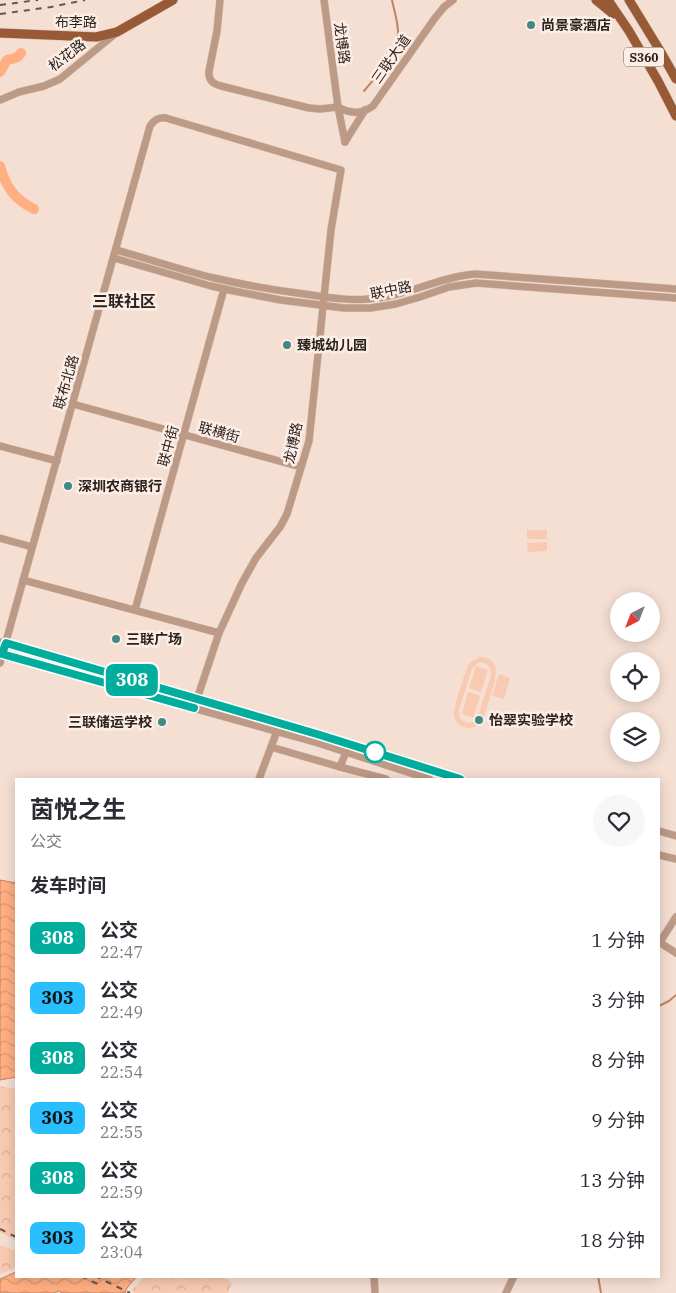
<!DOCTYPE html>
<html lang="zh">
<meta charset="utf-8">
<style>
body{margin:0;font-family:"IBM Plex Serif","Noto Sans SC",serif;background:#f7f7f7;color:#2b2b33;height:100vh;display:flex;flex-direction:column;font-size:19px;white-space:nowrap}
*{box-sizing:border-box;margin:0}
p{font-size:16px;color:#7c7c81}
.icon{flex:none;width:28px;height:28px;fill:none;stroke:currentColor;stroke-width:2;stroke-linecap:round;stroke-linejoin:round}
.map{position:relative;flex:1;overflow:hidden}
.panel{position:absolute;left:15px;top:778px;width:645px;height:500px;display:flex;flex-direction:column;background:#fff;border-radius:0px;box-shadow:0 2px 12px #0003}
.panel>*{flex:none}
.badge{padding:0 10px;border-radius:8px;font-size:18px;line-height:32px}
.needle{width:32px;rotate:222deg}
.buttons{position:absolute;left:610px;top:592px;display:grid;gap:10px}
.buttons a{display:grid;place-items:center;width:50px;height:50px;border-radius:50%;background:#fff;box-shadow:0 2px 12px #0003;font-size:25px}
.map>.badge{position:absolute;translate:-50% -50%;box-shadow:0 0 0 2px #fff}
h2{padding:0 15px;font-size:19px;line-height:45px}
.round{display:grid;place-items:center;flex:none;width:52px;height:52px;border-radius:26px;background:#f7f7f7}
.headline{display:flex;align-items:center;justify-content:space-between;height:85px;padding:0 15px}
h1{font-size:24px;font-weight:700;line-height:38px}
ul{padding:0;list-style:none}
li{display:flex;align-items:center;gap:15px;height:60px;padding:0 15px}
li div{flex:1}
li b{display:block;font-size:19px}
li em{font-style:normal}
li .badge{min-width:55px;font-weight:700;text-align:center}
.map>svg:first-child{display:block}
</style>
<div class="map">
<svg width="676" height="1293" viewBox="0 0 676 1293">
<defs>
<pattern id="forest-crowns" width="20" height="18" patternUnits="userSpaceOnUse" patternTransform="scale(1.25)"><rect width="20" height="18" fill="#f8cab1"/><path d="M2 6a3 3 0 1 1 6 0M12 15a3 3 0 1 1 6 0" fill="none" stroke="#d5ad98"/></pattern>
<pattern id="water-waves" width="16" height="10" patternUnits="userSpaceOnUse" patternTransform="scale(1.25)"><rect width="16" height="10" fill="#ffaf81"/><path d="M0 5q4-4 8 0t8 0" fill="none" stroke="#db966f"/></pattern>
</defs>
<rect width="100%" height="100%" fill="#f5dfd3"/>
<g fill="#f8cab1" fill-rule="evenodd">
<rect x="527" y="530" width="20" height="9"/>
<polygon points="547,542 547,551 528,552 527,543"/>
<path d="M480,657C506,658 493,686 489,700C486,708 485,720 478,725C474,728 468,729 464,727C459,725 455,721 454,716C453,708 465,672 469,664L472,661ZM478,663C486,661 492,667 491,675L477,719L473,722L467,723L460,719L459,710L472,669Z"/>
<polygon points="476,666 488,670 481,692 469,688"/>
<polygon points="499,674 510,678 504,699 492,696"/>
<polygon points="468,692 480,696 473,718 462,714"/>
</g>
<g fill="url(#forest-crowns)">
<polygon points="0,1086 16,1089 16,1241 0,1232"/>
<polygon points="0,1245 16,1251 16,1267 0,1274"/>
<polygon points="145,1276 223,1276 223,1278 232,1282 228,1293 135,1293 131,1291"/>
</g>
<g fill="url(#water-waves)" stroke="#bf8563">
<polygon points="0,880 16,883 16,1077 0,1080"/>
<polygon points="16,1272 16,1276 137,1276 127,1288 125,1293 61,1293 60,1291 53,1293 0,1293 0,1279"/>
</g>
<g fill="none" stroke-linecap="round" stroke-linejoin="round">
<g stroke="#bf8563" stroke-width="2">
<path d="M364,91C376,78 398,49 398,32C398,22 394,10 392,0"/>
<polyline points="659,1006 669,1001 676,995"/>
<polyline points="598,1276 601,1293"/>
</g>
<g stroke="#ffaf81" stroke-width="10">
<path d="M0,72L7,60C14,58 16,60 21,53"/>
<path d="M0,166C6,187 14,199 34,209"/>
</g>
<defs>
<g id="minor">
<path d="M220,0L217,31L209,71C208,80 213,84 221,86L309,108L320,109L338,107"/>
<polyline points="324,0 338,107 345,142"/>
<polyline points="0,100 19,92 44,86 60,79 115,34"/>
<path d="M338,107C350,114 362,114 373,106L435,18L444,7L453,0"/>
<polyline points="345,142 365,110"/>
<path d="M116,250C149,259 181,270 214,278C244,285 274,290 304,294C326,297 347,301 368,299C406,297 438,277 475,274L676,289"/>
<polyline points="114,258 211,286 234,291 281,300 344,308 370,308 396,304 420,297 449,287 476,283 676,298"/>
<polyline points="73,404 301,467"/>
<polyline points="0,446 57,461"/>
<polyline points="0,538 32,547"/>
<polyline points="23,580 219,633"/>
<polyline points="135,610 224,289"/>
<polyline points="0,642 320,735 460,779"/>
<polyline points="0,654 318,743 429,779"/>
<path d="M0,663L150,126C154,120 158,117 166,118L341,170L331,230L309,441L287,514L280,527L256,558L242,583L219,633L197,699"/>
<polyline points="271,747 340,767 346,752"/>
<polyline points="340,767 386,779"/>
<polyline points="259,779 277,731"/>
<polyline points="659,831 676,836"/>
<polyline points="659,855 676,859"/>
<polyline points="659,942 676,953"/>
<polyline points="660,942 676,917"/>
<polyline points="374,1276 375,1293"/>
<polyline points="506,1293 514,1276"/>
</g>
<g id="major">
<polyline points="596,0 613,14"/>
<polyline points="608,0 629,31 658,81 676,116"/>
<polyline points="629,0 659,49 676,79"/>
<polyline points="0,33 96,37 117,32 173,0"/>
</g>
</defs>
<use href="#minor" stroke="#d1bdb2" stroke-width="8"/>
<use href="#major" stroke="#d1bdb2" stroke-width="10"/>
<use href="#minor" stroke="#bd9a86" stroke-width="7"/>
<use href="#major" stroke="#975a35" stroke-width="9"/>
<g stroke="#635851" stroke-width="2" stroke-dasharray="6 6" stroke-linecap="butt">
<polyline points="0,5 38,0"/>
<polyline points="0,14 51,7 85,0"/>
<polyline points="0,1229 16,1237"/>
<polyline points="81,1276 102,1286"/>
<polyline points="95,1276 130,1293"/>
</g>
</g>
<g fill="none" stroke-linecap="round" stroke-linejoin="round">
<defs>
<polyline id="line" points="194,708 2,654 6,643 320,735 460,779"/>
</defs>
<use href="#line" stroke="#fff" stroke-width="11"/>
<use href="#line" stroke="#01ad9c" stroke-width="8"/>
</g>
<g fill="#428984" stroke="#fceee7" stroke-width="2">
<circle cx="531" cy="25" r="5"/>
<circle cx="287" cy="345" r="5"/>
<circle cx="68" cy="486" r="5"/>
<circle cx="116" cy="639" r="5"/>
<circle cx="479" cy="720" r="5"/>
<circle cx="162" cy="722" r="5"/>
</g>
<circle fill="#fff" stroke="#01ad9c" stroke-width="2.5" cx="375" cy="752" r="10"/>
<g text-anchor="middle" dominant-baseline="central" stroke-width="5" stroke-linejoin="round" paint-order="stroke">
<rect fill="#fceee7" stroke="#6a605a" stroke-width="1" x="624" y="47.5" width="40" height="19" rx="4"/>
<g font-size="12" font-weight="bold" fill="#2b231e">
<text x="644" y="57">S360</text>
</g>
<g font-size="14" fill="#2b231e" stroke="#fceee7">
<text x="76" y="22">布李路</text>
<text transform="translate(342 43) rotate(82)">龙博路</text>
<text transform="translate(67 55) rotate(-37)">松花路</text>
<text transform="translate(391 59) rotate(-55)">三联大道</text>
<text transform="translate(391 290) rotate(-11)">联中路</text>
<text transform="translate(66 382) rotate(-74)">联布北路</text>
<text transform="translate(219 432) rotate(15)">联横街</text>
<text transform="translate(293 443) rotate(-78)">龙博路</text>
<text transform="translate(168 446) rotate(-75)">联中街</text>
</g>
<g font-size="14" font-weight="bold" fill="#2b231e" stroke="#fceee7" text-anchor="start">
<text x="541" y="25">尚景豪酒店</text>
<text x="297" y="345">臻城幼儿园</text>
<text x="78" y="486">深圳农商银行</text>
<text x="126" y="639">三联广场</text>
<text x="489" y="720">怡翠实验学校</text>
<text x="152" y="722" text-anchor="end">三联储运学校</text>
</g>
<g font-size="16" font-weight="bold" fill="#2b231e" stroke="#fceee7">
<text x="124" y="301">三联社区</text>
</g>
</g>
</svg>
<div class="buttons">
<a><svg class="needle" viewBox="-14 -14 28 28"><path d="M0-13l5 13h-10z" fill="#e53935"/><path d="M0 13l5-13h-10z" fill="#7c7c81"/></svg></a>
<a><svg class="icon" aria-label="locate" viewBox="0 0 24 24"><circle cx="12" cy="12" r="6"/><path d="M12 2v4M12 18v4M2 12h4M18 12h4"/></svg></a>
<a><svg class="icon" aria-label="layers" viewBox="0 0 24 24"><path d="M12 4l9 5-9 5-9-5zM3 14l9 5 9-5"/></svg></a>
</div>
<b class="badge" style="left:132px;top:680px;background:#01ad9c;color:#fff">308</b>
<section class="panel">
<div class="headline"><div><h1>茵悦之生</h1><p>公交</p></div><a class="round"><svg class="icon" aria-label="heart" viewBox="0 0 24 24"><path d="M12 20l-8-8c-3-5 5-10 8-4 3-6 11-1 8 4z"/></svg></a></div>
<h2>发车时间</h2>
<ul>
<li><span class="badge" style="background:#01ad9c;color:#fff">308</span><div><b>公交</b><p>22:47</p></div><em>1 分钟</em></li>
<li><span class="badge" style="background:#29bfff;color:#111">303</span><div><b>公交</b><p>22:49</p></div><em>3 分钟</em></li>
<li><span class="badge" style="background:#01ad9c;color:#fff">308</span><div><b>公交</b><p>22:54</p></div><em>8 分钟</em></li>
<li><span class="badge" style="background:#29bfff;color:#111">303</span><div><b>公交</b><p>22:55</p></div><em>9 分钟</em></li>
<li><span class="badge" style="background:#01ad9c;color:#fff">308</span><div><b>公交</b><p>22:59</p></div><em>13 分钟</em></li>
<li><span class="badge" style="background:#29bfff;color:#111">303</span><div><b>公交</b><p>23:04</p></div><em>18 分钟</em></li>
</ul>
</section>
</div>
